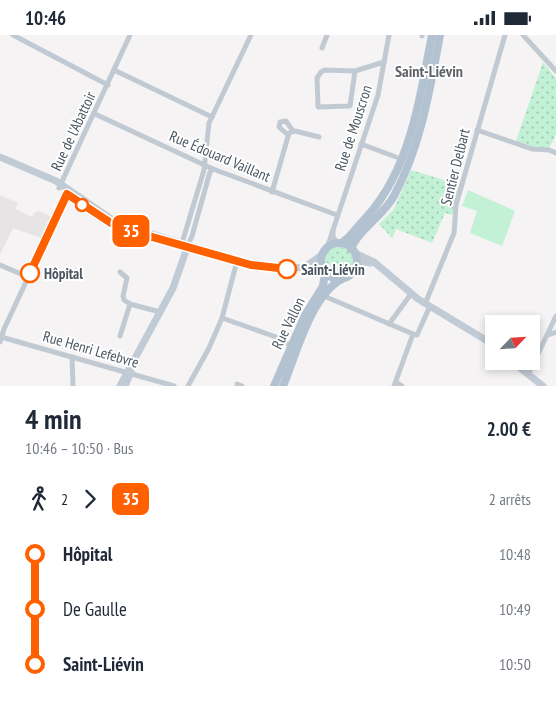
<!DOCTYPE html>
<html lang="fr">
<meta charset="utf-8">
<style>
body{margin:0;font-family:"PT Sans Narrow",sans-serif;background:#f6f6f7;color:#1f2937;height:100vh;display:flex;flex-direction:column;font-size:19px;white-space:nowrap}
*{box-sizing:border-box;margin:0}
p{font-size:16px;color:#747a83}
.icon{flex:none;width:28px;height:28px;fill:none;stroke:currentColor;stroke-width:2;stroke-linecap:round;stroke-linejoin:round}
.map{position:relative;height:351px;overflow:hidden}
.sheet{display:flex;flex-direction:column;background:#fff;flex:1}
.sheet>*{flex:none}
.badge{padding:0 10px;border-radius:8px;font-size:18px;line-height:32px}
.needle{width:32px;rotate:65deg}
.tools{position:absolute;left:485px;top:280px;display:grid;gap:10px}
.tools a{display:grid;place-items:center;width:55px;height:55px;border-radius:0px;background:#fff;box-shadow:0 2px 8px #0003;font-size:25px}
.map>.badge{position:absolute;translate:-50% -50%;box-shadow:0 0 0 2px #fff}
.legs{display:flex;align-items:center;gap:8px;height:55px;padding:0 25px;font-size:16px}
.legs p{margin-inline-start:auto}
.headline{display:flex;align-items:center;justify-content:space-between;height:85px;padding:0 25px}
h1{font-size:28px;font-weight:800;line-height:38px}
ul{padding:0 25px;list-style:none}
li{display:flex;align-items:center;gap:18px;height:55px;font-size:19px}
li i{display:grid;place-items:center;width:8px;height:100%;margin:0 6px;background:currentColor}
li i::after{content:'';width:12px;height:12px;margin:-6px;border:4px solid;border-radius:50%;background:#fff}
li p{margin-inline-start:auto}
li:first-child i{background:linear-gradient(#0000 50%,currentColor 0)}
li:last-child i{background:linear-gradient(currentColor 50%,#0000 0)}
.status{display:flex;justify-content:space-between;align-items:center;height:35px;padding:0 25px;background:#fff;direction:ltr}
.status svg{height:14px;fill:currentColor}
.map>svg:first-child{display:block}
</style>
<div class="status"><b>10:46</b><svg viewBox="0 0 49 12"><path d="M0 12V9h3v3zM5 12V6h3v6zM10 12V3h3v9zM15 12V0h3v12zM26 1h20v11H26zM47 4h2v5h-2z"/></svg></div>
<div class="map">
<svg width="556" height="351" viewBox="0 0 556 351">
<defs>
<pattern id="grass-dots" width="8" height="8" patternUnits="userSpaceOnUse" patternTransform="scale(1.25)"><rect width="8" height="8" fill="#c3f1d5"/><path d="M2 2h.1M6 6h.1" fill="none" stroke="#a0c6b0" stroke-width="1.8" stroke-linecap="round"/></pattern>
</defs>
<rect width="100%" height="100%" fill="#f5f3f3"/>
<polygon fill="#e6e4e5" points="0,160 18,168 15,174 32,182 35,177 39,176 52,182 41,203 13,193 0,220"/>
<g fill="url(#grass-dots)">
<polygon points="543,27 556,43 556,100 549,113 539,114 516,106"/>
<polygon points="411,135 457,149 460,152 452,180 445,178 432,208 396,194 392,203 379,189 394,174"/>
<circle cx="339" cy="226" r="14"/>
</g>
<polygon fill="#c3f1d5" points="468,155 515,176 502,211 470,198 477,176 462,171"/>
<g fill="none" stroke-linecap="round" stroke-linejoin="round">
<g stroke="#c1cad2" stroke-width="5">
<polyline points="13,0 108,50"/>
<polyline points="523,0 556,36"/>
<polyline points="422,1 422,0"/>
<polyline points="322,13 327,0"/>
<polyline points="114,35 212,82"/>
<polyline points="355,36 350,71 318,72 317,43 321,37 325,35 355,36 384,27"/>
<polyline points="95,79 213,134 337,180"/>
<polyline points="477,95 532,114 549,115 556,118"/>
<polyline points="288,100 279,92 280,87 286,86 293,96"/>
<polyline points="361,109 396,122"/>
<polyline points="59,153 130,0"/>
<polyline points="272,157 289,98 295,96 319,102"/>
<polyline points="333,195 333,202 338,208"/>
<polyline points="182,208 204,135 209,88 251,0"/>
<polyline points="188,210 192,201 210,137 213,134"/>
<polyline points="327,213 378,60 389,0"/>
<polyline points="0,230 28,242"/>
<polyline points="120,237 127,243 123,261 124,265 130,269 120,301"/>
<polyline points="324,261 413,299"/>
<polyline points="130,269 160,277"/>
<polyline points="425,269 454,198 456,170 505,0"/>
<polyline points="222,283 276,302 291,311"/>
<polyline points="389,289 411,259"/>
<polyline points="548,300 556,297"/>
<polyline points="1,302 174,351"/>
<polyline points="0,307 4,294 69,155"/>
<polyline points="72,322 73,351"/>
<polyline points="528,340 556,281"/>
<polyline points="396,347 402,351"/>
<polyline points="237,349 242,351"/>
<polyline points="188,351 209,313 222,283 237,226"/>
<polyline points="394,351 413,299 417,300 430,271"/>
</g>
<g stroke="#c1cbd6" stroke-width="7">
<polyline points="0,122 56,146 117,188 255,231 284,234 316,231 322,234"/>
<polyline points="355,218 374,227 418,264 494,310"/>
<polyline points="356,230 364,227 371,228"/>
<polyline points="306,231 322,220"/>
<polyline points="511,326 543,351"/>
<polyline points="120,351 173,253 188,210"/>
<polyline points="125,351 131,337"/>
</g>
<g stroke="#b3c2d1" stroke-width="8">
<path d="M341,208C349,204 354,196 360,189C410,140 419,66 432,0"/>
<circle cx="339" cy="226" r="18"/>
<path d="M351,214C358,195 383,181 394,161C421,111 430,54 440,0"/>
<polyline points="274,351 305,280 323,251 325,238"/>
<path d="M283,351C296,320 311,260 342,244"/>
</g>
</g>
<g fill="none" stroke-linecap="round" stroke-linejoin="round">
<defs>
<polyline id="line-1" points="30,238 67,159 117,192 251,230 287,234"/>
</defs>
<use href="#line-1" stroke="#fff" stroke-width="11"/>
<use href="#line-1" stroke="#ff6000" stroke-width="8"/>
</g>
<g fill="#fff" stroke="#ff6000" stroke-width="2.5">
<circle cx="82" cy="170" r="6"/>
<circle cx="287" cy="234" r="9"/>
<circle cx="30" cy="238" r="9"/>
</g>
<g text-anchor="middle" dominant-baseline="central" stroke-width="4" stroke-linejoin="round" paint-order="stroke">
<g font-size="15" fill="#4a5661" stroke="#fff">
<text transform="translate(353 93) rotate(-72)">Rue de Mouscron</text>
<text transform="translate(73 96) rotate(-65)">Rue de l'Abattoir</text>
<text transform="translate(220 121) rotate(23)">Rue Édouard Vaillant</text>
<text transform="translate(455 132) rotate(-76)">Sentier Delbart</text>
<text transform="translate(288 288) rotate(-64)">Rue Vallon</text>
<text transform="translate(91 314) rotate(16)">Rue Henri Lefebvre</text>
</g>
<g font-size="15" font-weight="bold" fill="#4a5661" stroke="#fff" text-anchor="start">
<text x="301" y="234">Saint-Liévin</text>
<text x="44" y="238">Hôpital</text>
</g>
<g font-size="16" font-weight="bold" fill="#5f6368" stroke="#fff">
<text x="429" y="36">Saint-Liévin</text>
</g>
</g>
</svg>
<div class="tools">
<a><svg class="needle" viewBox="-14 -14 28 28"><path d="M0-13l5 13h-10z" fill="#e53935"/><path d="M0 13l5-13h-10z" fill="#747a83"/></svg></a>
</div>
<b class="badge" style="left:131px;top:196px;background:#ff6000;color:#fff">35</b>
</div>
<section class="sheet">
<div class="headline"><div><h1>4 min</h1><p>10:46 – 10:50 · Bus</p></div><b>2.00 €</b></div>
<div class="legs"><svg class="icon" aria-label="walk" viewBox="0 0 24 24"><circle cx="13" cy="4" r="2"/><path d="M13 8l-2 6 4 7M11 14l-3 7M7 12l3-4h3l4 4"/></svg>2<svg class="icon" aria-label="forward" viewBox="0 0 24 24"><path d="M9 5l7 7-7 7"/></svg><b class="badge" style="background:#ff6000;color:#fff">35</b><p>2 arrêts</p></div>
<ul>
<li><i style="color:#ff6000"></i><b>Hôpital</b><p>10:48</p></li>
<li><i style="color:#ff6000"></i><span>De Gaulle</span><p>10:49</p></li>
<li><i style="color:#ff6000"></i><b>Saint-Liévin</b><p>10:50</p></li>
</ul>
</section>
